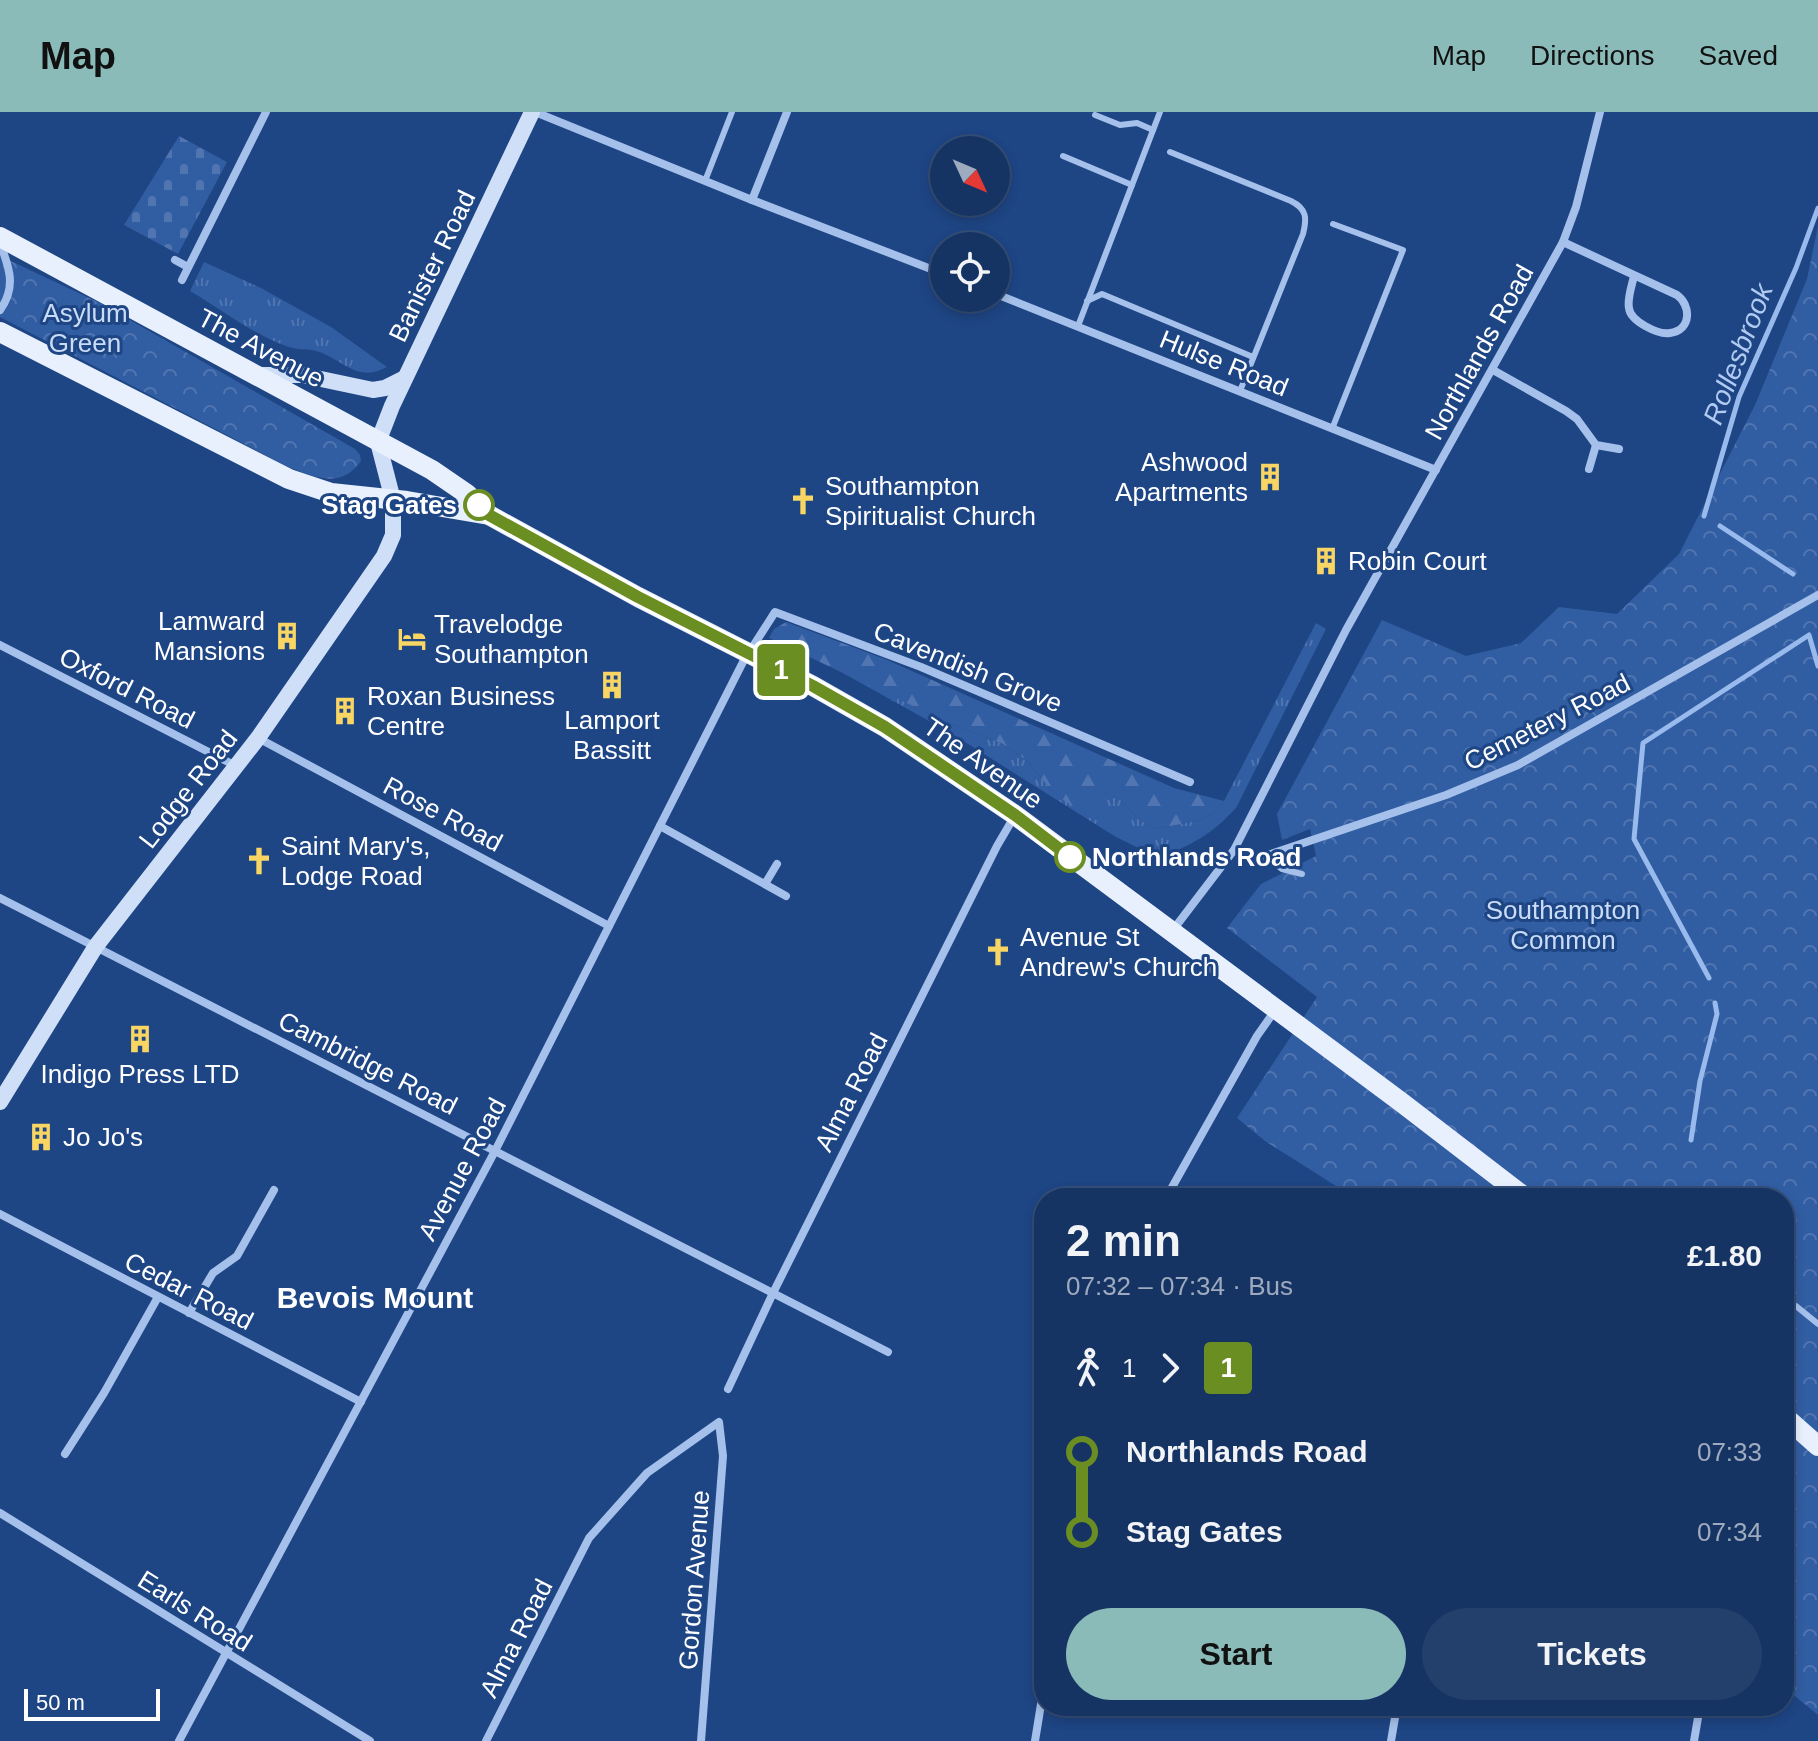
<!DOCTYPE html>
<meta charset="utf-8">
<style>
body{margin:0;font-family:Arial,sans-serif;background:#233f6c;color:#f1f3f6;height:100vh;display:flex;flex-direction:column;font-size:30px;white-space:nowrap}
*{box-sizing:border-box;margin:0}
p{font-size:26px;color:#9eaabe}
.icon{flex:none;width:44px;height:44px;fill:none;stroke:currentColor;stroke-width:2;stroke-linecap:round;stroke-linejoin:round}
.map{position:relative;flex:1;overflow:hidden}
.details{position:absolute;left:1034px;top:1076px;width:760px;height:528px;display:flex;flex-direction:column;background:#163463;border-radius:32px;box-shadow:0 4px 12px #0003,0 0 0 2px #354f78}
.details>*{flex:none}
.badge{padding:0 16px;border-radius:6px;font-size:28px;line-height:52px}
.needle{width:52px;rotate:134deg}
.controls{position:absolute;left:930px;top:24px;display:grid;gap:16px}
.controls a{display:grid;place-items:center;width:80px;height:80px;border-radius:50%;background:#163463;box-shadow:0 4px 12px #0003,0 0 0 2px #354f78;font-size:40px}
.scale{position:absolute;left:24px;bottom:20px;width:136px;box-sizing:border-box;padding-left:8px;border:4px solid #fff;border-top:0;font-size:22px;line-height:28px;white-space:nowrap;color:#fff;-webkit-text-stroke:6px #1e4584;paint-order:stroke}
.map>.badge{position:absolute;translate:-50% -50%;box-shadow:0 0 0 4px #fff}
.legs{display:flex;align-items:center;gap:12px;height:88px;padding:0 32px;font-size:26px}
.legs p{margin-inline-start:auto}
.summary{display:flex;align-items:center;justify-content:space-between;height:136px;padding:0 32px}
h1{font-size:44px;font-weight:600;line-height:60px}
.action{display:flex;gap:16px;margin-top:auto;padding:16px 32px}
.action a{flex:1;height:92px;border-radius:48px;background:#8bbbb9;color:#111;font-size:32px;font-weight:600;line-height:92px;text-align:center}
.action a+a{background:#233f6c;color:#f1f3f6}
ul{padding:0 32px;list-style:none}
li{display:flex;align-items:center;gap:28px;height:80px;font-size:30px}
li i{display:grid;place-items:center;width:12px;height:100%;margin:0 10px;background:currentColor}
li i::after{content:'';width:20px;height:20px;margin:-10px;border:6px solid;border-radius:50%;background:#163463}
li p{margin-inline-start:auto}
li:first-child i{background:linear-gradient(#0000 50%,currentColor 0)}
li:last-child i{background:linear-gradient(currentColor 50%,#0000 0)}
header{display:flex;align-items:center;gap:48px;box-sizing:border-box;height:112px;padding:0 40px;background:#8bbbb9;color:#111}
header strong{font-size:38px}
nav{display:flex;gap:44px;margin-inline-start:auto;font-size:28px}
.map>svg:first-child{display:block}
</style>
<header>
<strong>Map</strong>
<nav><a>Map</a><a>Directions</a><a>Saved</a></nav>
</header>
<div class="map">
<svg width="1818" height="1629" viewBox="0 0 1818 1629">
<defs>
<pattern id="grass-tufts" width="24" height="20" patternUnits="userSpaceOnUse" patternTransform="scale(2)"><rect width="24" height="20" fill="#315da2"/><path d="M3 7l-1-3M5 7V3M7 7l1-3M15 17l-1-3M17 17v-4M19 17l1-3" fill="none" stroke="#5075b0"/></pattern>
<pattern id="forest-firs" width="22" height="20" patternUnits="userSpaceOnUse" patternTransform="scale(2)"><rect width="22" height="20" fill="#315da2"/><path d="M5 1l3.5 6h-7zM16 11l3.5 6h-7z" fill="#5075b0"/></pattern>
<pattern id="cemetery-stones" width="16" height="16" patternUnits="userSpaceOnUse" patternTransform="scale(2)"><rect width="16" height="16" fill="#315da2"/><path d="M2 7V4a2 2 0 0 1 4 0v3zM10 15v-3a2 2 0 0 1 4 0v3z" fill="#5075b0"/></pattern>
<pattern id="park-crowns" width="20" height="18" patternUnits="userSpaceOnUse" patternTransform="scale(2)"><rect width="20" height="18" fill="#315da2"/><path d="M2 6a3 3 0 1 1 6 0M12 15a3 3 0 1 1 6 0" fill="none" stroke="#5075b0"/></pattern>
</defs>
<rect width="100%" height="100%" fill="#1e4584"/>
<g fill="url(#grass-tufts)">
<path d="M204,150L261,176L331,215L387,255C355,273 340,243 312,238C306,237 300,238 293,236C259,227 221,197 190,179Z"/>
<path d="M1316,511L1326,517L1236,696C1211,723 1193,732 1159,746L1116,725L949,620L823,550L949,611L1003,632L1029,650L1052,680H1101L1119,686L1138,707L1156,717L1201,708L1216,699L1224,689Z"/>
</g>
<polygon fill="url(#forest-firs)" points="786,510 885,547 1174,676 1224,689 1216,699 1201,708 1156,717 1138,707 1119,686 1101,680 1072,694 1052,680 1029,650 1003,632 949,611 769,526 774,517"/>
<polygon fill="url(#cemetery-stones)" points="179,24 227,50 178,142 124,113"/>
<g fill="url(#park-crowns)">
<polygon points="1818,114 1818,1603 1784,1575 1784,1086 1355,1086 1265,1029 1237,1006 1317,885 1227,816 1261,772 1316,744 1310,717 1282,728 1277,702 1382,508 1466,544 1521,531 1559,495 1617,502 1679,442 1755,293 1807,167"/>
<path d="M0,144L102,192L355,337L360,343L361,349C341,378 313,365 286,354L0,205Z"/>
</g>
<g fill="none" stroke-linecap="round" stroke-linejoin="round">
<g stroke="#98baec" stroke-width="5">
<polyline points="1704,404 1739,285 1796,156 1818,96"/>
<polyline points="1720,414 1793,462"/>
<polyline points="1709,866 1634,727 1643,631 1809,523 1818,554"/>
<polyline points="1691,1028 1700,969 1717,902 1715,891"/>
</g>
<g stroke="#a5c0ea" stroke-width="6">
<polyline points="1095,3 1120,13 1137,11 1153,18"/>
<path d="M1170,40L1291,89C1307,97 1307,106 1303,122L1240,279"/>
<polyline points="1063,44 1132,73"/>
<polyline points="705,69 732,0"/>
<polyline points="1087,189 1102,182 1253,245"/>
<polyline points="1078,214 1160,0"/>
<polyline points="1332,317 1403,138 1333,112"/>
<polyline points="1265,744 1282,757 1302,762"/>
<polyline points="1784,1197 1796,1194 1818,1212"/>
</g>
<g stroke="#a5c0ea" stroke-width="8">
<polyline points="535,0 752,88 944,162"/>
<polyline points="752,88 787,0"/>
<path d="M1563,130L1677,183C1691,193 1692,218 1670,221C1658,223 1630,209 1629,196C1627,187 1632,173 1634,164"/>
<path d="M0,131C9,155 17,175 0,198"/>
<polyline points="175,148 188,155"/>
<polyline points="182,168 266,0"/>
<polyline points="996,182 1436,358"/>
<polyline points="1493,258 1566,299 1577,307 1596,333 1619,337"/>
<polyline points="1589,357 1596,333"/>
<polyline points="0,533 236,654"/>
<polyline points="258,626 609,814"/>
<polyline points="660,714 786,784"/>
<polyline points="1234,738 1251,745 1265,744 1446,683 1518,653 1818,483"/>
<polyline points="765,772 777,752"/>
<polyline points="0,786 888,1240"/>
<polyline points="1173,818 1234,738 1346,518 1563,130 1576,95 1600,0"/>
<polyline points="1166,1086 1257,924 1276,897"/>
<polyline points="0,1102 361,1290"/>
<polyline points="189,1201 213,1161 237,1144 274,1078"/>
<polyline points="728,1277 773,1181 997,734 1014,705"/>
<polyline points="65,1342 104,1281 158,1185"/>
<polyline points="0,1401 370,1629"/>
<polyline points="179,1629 495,1039 743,550 775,500 921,555 1190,670"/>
<polyline points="486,1629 589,1426 647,1361 719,1310 723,1344 701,1629"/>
<polyline points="1035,1629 1044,1574"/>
<polyline points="1391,1629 1397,1594"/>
<polyline points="1694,1629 1700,1594"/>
</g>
<g stroke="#d0dff8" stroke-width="16">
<polyline points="258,263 302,263 373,278 385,276 405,266"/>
<polyline points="0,990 96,834 258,626 384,444 393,423 393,388 378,330 392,294 532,0"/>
</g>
<g stroke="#e8f0fe" stroke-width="20">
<polyline points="0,125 432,358 467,382 489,403"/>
<polyline points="0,220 289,367 331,381 407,389 489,403 638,485 813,574 885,615 1015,703 1401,990 1526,1086"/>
<polyline points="1784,1304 1818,1334"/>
</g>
</g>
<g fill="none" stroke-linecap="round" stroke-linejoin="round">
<defs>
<polyline id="line-1" points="479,393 489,403 638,485 813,574 885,615 1015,703 1070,745"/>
</defs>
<use href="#line-1" stroke="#fff" stroke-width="18"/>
<use href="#line-1" stroke="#6b8e23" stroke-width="12"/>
</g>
<defs>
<symbol id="building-bare" viewBox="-9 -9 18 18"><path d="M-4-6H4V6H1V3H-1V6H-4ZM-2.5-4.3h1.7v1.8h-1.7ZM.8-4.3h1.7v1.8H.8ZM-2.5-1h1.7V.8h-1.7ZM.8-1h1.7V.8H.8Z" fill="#f9d663" stroke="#1e4584" stroke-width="2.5" paint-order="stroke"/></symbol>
<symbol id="church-bare" viewBox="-9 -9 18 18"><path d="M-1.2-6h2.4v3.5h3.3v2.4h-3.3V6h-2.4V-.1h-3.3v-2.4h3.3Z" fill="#f9d663" stroke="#1e4584" stroke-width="2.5" paint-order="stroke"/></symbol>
<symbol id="hotel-bare" viewBox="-9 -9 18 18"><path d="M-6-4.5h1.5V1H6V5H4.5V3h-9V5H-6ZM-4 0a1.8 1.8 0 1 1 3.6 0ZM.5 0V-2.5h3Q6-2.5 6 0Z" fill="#f9d663" stroke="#1e4584" stroke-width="2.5" paint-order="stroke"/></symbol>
</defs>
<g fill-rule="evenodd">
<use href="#building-bare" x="1250" y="345" width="40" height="40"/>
<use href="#church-bare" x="783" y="369" width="40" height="40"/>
<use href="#building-bare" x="1306" y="429" width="40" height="40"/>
<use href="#building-bare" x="267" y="504" width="40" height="40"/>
<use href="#hotel-bare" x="392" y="507" width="40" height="40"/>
<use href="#building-bare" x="592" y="553" width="40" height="40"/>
<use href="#building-bare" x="325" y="579" width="40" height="40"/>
<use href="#church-bare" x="239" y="729" width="40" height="40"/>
<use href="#church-bare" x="978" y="820" width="40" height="40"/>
<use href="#building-bare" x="120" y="907" width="40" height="40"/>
<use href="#building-bare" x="21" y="1005" width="40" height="40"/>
</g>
<g fill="#fff" stroke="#6b8e23" stroke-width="4">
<circle cx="479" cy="393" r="14"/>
<circle cx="1070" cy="745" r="14"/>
</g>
<g text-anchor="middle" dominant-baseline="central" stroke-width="6" stroke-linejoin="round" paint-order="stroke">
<g font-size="26" fill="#fff" stroke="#1e4584">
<text transform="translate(432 154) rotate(-64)">Banister Road</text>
<text transform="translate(261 236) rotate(28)">The Avenue</text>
<text transform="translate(1479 240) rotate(-61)">Northlands Road</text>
<text transform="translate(1224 251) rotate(22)">Hulse Road</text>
<text transform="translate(968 555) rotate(22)">Cavendish Grove</text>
<text transform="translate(127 576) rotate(27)">Oxford Road</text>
<text transform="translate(1547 610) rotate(-27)">Cemetery Road</text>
<text transform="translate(983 651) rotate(35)">The Avenue</text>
<text transform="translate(188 677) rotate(-52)">Lodge Road</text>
<text transform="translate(443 702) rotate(28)">Rose Road</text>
<text transform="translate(368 951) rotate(27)">Cambridge Road</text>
<text transform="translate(851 980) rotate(-63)">Alma Road</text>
<text transform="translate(462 1057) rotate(-62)">Avenue Road</text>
<text transform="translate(189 1179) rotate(27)">Cedar Road</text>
<text transform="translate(694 1468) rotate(-86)">Gordon Avenue</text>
<text transform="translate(195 1499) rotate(32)">Earls Road</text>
<text transform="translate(516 1526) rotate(-63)">Alma Road</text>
</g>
<g font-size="26" fill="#c9dcf7" stroke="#1e4584">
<text x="85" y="201">Asylum<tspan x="85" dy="30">Green</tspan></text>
<text x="1563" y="798">Southampton<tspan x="1563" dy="30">Common</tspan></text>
</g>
<g font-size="26" fill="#fff" stroke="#1e4584" text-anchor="start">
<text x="1248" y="350" text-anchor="end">Ashwood<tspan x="1248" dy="30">Apartments</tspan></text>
<text x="825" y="374">Southampton<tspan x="825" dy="30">Spiritualist Church</tspan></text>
<text x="1348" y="449">Robin Court</text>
<text x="265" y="509" text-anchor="end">Lamward<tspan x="265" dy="30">Mansions</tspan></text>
<text x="434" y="512">Travelodge<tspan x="434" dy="30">Southampton</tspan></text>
<text x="367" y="584">Roxan Business<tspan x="367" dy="30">Centre</tspan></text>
<text x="612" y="608" text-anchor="middle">Lamport<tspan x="612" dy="30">Bassitt</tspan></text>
<text x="281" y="734">Saint Mary's,<tspan x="281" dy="30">Lodge Road</tspan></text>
<text x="1020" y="825">Avenue St<tspan x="1020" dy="30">Andrew's Church</tspan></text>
<text x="140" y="962" text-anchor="middle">Indigo Press LTD</text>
<text x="63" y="1025">Jo Jo's</text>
</g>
<g font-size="26" font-weight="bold" fill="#fff" stroke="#1e4584" text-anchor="end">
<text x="457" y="393">Stag Gates</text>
<text x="1092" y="745" text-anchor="start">Northlands Road</text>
</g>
<g font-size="28" font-style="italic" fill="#b0caf2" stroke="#1e4584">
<text transform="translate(1738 242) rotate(-69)">Rollesbrook</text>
</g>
<g font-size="30" font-weight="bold" fill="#fff" stroke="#1e4584">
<text x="375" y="1185">Bevois Mount</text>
</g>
</g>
</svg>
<div class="controls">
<a><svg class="needle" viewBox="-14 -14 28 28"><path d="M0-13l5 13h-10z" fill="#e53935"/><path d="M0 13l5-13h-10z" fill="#9eaabe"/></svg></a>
<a><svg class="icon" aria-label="locate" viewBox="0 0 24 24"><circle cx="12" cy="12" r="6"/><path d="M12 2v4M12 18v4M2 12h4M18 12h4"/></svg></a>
</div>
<div class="scale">50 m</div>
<b class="badge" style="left:781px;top:558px;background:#6b8e23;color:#fff">1</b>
<section class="details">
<div class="summary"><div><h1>2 min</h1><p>07:32 – 07:34 · Bus</p></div><b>£1.80</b></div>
<div class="legs"><svg class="icon" aria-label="walk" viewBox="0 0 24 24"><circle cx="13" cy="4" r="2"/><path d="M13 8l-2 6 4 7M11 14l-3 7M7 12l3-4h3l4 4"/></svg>1<svg class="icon" aria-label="forward" viewBox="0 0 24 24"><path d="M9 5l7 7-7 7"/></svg><b class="badge" style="background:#6b8e23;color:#fff">1</b></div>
<ul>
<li><i style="color:#6b8e23"></i><b>Northlands Road</b><p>07:33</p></li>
<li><i style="color:#6b8e23"></i><b>Stag Gates</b><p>07:34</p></li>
</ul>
<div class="action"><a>Start</a><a>Tickets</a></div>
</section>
</div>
